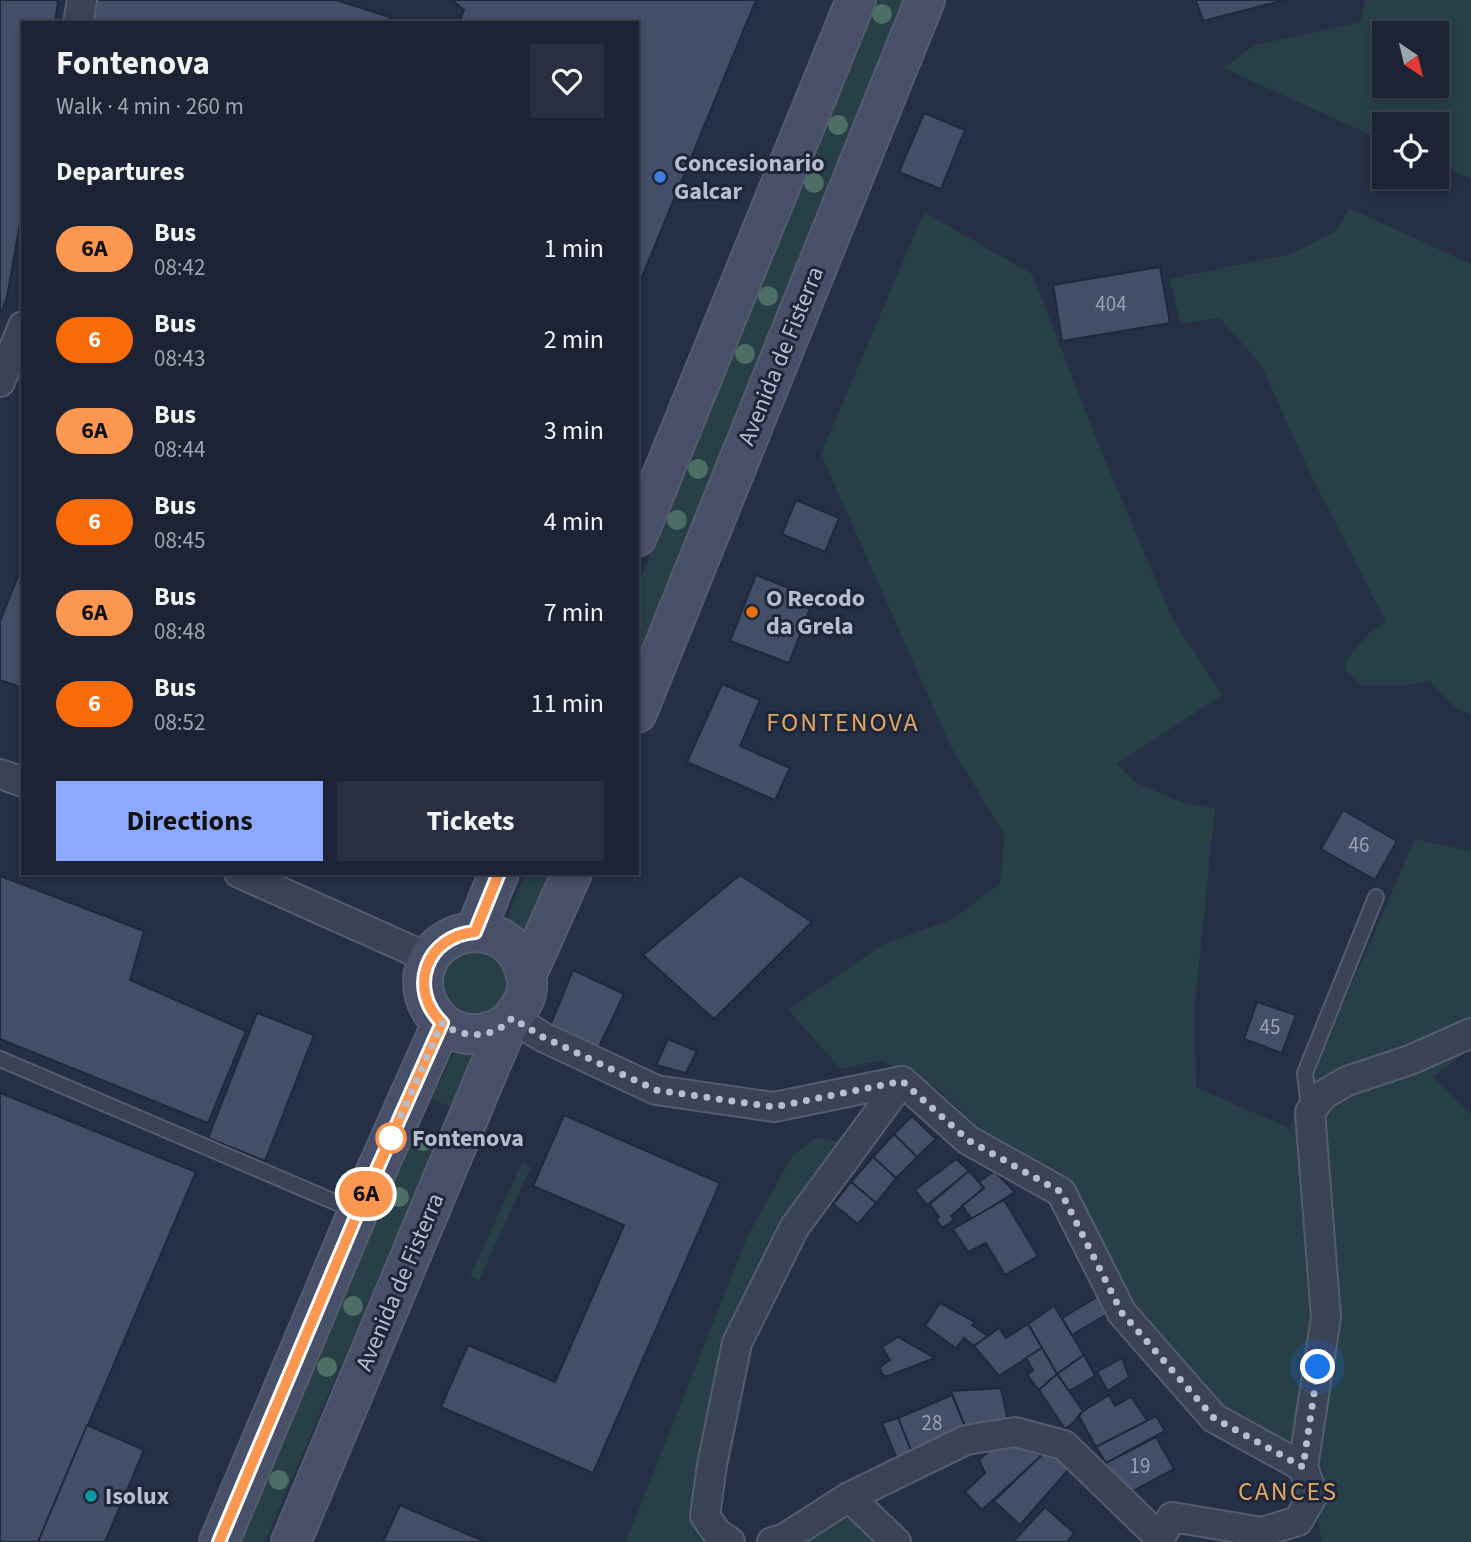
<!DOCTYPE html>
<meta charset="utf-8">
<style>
body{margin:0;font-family:"Source Sans 3",sans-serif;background:#292f40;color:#f1f3f6;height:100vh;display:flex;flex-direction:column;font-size:26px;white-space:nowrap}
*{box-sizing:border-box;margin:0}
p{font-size:23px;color:#a0a4ac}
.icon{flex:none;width:38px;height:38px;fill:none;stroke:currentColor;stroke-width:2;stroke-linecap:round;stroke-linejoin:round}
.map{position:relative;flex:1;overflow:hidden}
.details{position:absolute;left:21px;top:21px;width:618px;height:854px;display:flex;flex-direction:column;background:#1c2334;border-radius:0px;box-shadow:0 4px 10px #0003,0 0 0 2px #3a404f}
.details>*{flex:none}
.badge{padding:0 14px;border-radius:23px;font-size:24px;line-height:46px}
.needle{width:46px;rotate:145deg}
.fabs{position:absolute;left:1372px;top:21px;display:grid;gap:14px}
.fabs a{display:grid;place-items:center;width:77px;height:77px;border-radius:0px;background:#1c2334;box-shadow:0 4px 10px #0003,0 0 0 2px #3a404f;font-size:35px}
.you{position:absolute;width:35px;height:35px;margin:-18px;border:5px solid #fff;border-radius:50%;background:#1a73e8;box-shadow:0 0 0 10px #1a73e833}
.map>.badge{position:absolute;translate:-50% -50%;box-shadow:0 0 0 4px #fff}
h2{padding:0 35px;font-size:26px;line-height:63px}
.round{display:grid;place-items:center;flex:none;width:74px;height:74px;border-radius:0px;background:#292f40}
.head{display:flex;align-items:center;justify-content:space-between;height:119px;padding:0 35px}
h1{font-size:33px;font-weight:700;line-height:52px}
.primary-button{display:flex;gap:14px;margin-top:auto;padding:14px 35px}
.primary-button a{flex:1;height:80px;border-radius:0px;background:#8baaff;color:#111;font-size:28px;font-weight:700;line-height:80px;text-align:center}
.primary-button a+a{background:#292f40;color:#f1f3f6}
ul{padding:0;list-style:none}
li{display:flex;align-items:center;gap:21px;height:91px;padding:0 35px}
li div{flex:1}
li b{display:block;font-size:26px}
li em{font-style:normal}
li .badge{min-width:77px;font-weight:700;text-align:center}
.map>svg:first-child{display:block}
</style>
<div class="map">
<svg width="1471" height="1542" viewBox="0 0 1471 1542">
<rect width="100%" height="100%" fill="#252f45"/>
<g fill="#273f46" fill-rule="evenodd">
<polygon points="875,0 905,0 637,661 637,588"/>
<path d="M1365,0H1471V179L1437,164V124H1384V141L1223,68L1255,45L1361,22ZM1384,33H1437V86H1384Z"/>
<polygon points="1349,208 1471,264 1471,715 1453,706 1429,681 1407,685 1361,685 1346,671 1345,662 1368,634 1386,622 1309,471 1261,365 1220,318 1181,324 1169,279 1291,254 1336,231"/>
<polygon points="924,212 1032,274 1102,453 1172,618 1222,695 1117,764 1135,782 1181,802 1215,808 1195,1003 1196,1087 1289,1128 1415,839 1471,851 1471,1048 1433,1077 1471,1114 1471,1542 1322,1542 1318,1521 1326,1501 1324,1470 1288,1451 1202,1390 1137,1306 1076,1195 984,1133 937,1088 881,1060 841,1069 788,1010 882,945 955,918 1000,883 1005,836 950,745 821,454"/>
<polygon points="525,873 552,873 527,935 504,927"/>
<path d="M475,946L506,962L509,997L482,1019L448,1008C436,963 434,969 475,946Z"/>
<polygon points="454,1053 466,1053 475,1057 453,1108 431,1099"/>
<polygon points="414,1132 436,1143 265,1542 238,1542"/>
<polygon points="817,1137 841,1142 741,1314 711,1542 626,1542 748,1235 792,1156"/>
<polygon points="522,1163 531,1167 479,1280 470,1276"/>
<polygon points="839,1517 861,1523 880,1542 798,1542"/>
</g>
<g fill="#444e68" stroke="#20283c" stroke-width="2">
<polygon points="0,0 56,0 58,2 55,23 23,23 23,206 7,297 0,315"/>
<polygon points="92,0 336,0 390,17 388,23 88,23"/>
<polygon points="452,0 756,0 637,289 637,23 459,23 464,10"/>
<polygon points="1196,0 1285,0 1203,21"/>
<polygon points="924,113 965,130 941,189 899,172"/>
<polygon points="1160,267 1170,323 1062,341 1053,285"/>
<polygon points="796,500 839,518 825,552 782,534"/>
<polygon points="23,564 23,688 0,680 0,621"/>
<polygon points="756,575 814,598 789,663 730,641"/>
<polygon points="722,684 760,700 740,746 790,768 775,800 687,762"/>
<polygon points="1343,810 1397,841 1375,880 1321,849"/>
<polygon points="740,875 812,922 714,1019 643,955"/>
<polygon points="0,876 144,931 130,980 246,1031 208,1123 0,1039"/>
<polygon points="573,970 624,994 596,1053 548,1031"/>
<polygon points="1257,1002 1296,1015 1282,1053 1244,1039"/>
<polygon points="257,1013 314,1035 265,1161 208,1138"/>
<polygon points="668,1039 697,1051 686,1073 656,1065"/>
<polygon points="0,1093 196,1172 38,1542 0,1542"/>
<polygon points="564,1115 720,1183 593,1473 441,1407 468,1345 555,1382 624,1225 533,1186"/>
<polygon points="912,1116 936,1139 917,1157 894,1134"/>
<polygon points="894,1134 917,1157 896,1178 873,1157"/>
<polygon points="873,1157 896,1178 876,1203 851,1182"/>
<polygon points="956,1159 969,1171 927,1205 915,1190"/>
<polygon points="969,1171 984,1188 951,1216 954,1220 942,1228 936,1219 939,1217 930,1204"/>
<polygon points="994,1171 1015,1192 972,1219 962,1206 984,1188 979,1182"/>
<polygon points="851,1182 876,1203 858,1224 833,1204"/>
<polygon points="1004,1200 1038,1256 1005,1275 986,1243 968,1252 953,1229"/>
<polygon points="1101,1295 1112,1311 1072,1335 1062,1318"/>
<polygon points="940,1303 975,1322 972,1325 988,1336 974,1346 964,1338 956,1348 925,1326"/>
<polygon points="1054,1306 1084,1355 1057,1374 1028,1324"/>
<polygon points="1028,1324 1042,1348 999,1376 974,1346 999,1328 1006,1338"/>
<polygon points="898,1337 935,1358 885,1377 879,1368 890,1360 882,1347"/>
<polygon points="1042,1348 1057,1374 1039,1390 1027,1375 1033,1370 1026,1358"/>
<polygon points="1084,1355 1095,1376 1069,1391 1057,1374"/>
<polygon points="1122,1358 1129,1377 1108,1391 1097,1372"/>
<polygon points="1057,1374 1083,1411 1073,1423 1065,1429 1039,1390"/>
<polygon points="1001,1388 1009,1426 966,1429 951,1391"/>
<polygon points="952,1395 966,1429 912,1453 898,1418"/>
<polygon points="1109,1395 1115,1406 1131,1397 1148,1421 1096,1447 1079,1416 1083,1411"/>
<polygon points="1156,1416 1165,1431 1106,1463 1096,1447"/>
<polygon points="898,1418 912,1453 897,1459 882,1423"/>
<polygon points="87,1425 144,1450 105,1542 38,1542"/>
<polygon points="1156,1437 1174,1469 1126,1495 1106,1463"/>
<polygon points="1016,1440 1027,1442 1041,1456 982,1510 965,1492 985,1473 979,1460 995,1445 1004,1449"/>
<polygon points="1048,1449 1069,1469 1020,1525 994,1501"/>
<polygon points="400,1505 441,1523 486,1542 383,1542"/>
<polygon points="1045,1507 1074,1533 1067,1542 1013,1542"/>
</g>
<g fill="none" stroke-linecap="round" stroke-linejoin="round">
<defs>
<g id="lane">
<polyline points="0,1059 356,1211"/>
<polyline points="1309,1109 1305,1073 1376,897"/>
</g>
<g id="street">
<polyline points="78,23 82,0"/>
<polyline points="0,382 23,326"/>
<polyline points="0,774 23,782"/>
<polyline points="239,873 431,959"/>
<polyline points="512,1018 543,1037 656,1090 774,1107 902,1081 968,1140 1061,1192 1122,1313 1214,1418 1303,1467"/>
<polyline points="849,1497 896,1542"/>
<polyline points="1160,1538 1172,1517 1262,1532 1298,1521 1313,1495 1303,1467 1326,1317 1310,1112 1323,1095 1347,1081 1410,1060 1471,1033"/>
<polyline points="730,1542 717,1533 705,1516 712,1465 737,1343 794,1228 902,1081"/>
<polyline points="772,1542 785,1538 849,1497 966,1440 1015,1432 1064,1445 1160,1538 1158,1542"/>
</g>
<g id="secondary">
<polyline points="637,537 856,0"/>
<polyline points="637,713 925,0"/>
<polyline points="475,932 499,873"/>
<polyline points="526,976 572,873"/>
<polyline points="219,1542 358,1212 442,1023"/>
<path d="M291,1542L492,1061C498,1048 503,1034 510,1022C515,1012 523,1006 526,994C531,971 517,945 496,936C481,930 463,931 449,939C391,971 439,1068 510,1022"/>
</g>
</defs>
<use href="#lane" stroke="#555c6f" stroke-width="18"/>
<use href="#street" stroke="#555c6f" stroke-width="32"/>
<use href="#secondary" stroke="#555c6f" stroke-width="42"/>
<use href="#lane" stroke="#3a4255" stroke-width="14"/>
<use href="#street" stroke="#3a4255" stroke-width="28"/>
<use href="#secondary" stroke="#475068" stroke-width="38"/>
</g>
<g fill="#4d6e65">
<circle cx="882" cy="14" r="10"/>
<circle cx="838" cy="125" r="10"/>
<circle cx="814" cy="183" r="10"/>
<circle cx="768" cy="296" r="10"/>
<circle cx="745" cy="354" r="10"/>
<circle cx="698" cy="469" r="10"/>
<circle cx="677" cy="520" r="10"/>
<circle cx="423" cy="1141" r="10"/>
<circle cx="399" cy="1197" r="10"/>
<circle cx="353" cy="1306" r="10"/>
<circle cx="327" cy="1367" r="10"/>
<circle cx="279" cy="1480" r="10"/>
</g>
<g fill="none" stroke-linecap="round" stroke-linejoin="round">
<defs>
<path id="line" d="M219,1542L358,1212L442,1023C407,989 426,936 475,932L499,873"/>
</defs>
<use href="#line" stroke="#fff" stroke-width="16"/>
<use href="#line" stroke="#fc9751" stroke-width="10"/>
<path stroke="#b7bdce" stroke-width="7" stroke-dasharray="0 12.6" d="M391,1138L442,1023C462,1040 496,1038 512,1018L543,1037L656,1090L774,1107L902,1081L968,1140L1061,1192L1122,1313L1214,1418L1303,1467L1318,1367"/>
</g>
<circle fill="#3f7fe0" stroke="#1e263a" stroke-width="2.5" cx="660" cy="177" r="7"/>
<circle fill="#e8710a" stroke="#1e263a" stroke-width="2.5" cx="752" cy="612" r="7"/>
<circle fill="#fff" stroke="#fc9751" stroke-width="3.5" cx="391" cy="1138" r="14"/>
<circle fill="#0f9aa8" stroke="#1e263a" stroke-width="2.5" cx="91" cy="1496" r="7"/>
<g text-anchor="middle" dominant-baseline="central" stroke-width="6" stroke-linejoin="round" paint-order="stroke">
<g font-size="21" fill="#9aa1b4">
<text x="1111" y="304">404</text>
<text x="1359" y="845">46</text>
<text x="1270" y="1027">45</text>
<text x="932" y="1423">28</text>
<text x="1140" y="1466">19</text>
</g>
<g font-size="24" font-weight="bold" fill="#b7bdce" stroke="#1e263a" text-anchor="start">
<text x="674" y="163">Concesionario<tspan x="674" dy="28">Galcar</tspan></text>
<text x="766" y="598">O Recodo<tspan x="766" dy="28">da Grela</tspan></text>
<text x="105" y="1496">Isolux</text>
</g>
<g font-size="24" fill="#b7bdce" stroke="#1e263a">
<text transform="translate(781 356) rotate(-68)">Avenida de Fisterra</text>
<text transform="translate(400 1282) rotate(-67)">Avenida de Fisterra</text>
</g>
<g font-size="24" font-weight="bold" fill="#b7bdce" stroke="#1e263a" text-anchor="start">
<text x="412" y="1138">Fontenova</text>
</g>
<g font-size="26" letter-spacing="2" fill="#dfa762" stroke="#1e263a">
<text x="843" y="722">FONTENOVA</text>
<text x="1288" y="1491">CANCES</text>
</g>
</g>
</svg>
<div class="fabs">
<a><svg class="needle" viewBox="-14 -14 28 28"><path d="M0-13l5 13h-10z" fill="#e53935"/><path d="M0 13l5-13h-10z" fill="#a0a4ac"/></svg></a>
<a><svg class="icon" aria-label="locate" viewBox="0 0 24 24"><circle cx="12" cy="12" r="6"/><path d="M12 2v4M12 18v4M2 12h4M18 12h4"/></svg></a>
</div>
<div class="you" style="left:1318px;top:1367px"></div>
<b class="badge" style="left:366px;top:1194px;background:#fc9751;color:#111">6A</b>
<section class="details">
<div class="head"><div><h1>Fontenova</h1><p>Walk · 4 min · 260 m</p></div><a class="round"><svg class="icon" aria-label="heart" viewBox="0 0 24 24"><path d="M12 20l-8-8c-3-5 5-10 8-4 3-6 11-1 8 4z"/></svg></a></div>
<h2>Departures</h2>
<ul>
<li><span class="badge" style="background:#fc9751;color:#111">6A</span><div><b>Bus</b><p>08:42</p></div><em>1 min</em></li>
<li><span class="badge" style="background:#f96b09;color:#fff">6</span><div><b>Bus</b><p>08:43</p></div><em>2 min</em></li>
<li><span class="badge" style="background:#fc9751;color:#111">6A</span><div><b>Bus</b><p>08:44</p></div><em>3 min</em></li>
<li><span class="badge" style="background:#f96b09;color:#fff">6</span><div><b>Bus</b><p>08:45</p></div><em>4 min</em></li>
<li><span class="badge" style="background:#fc9751;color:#111">6A</span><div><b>Bus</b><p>08:48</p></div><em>7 min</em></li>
<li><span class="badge" style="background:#f96b09;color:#fff">6</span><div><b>Bus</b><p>08:52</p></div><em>11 min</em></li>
</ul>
<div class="primary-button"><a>Directions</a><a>Tickets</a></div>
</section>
</div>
